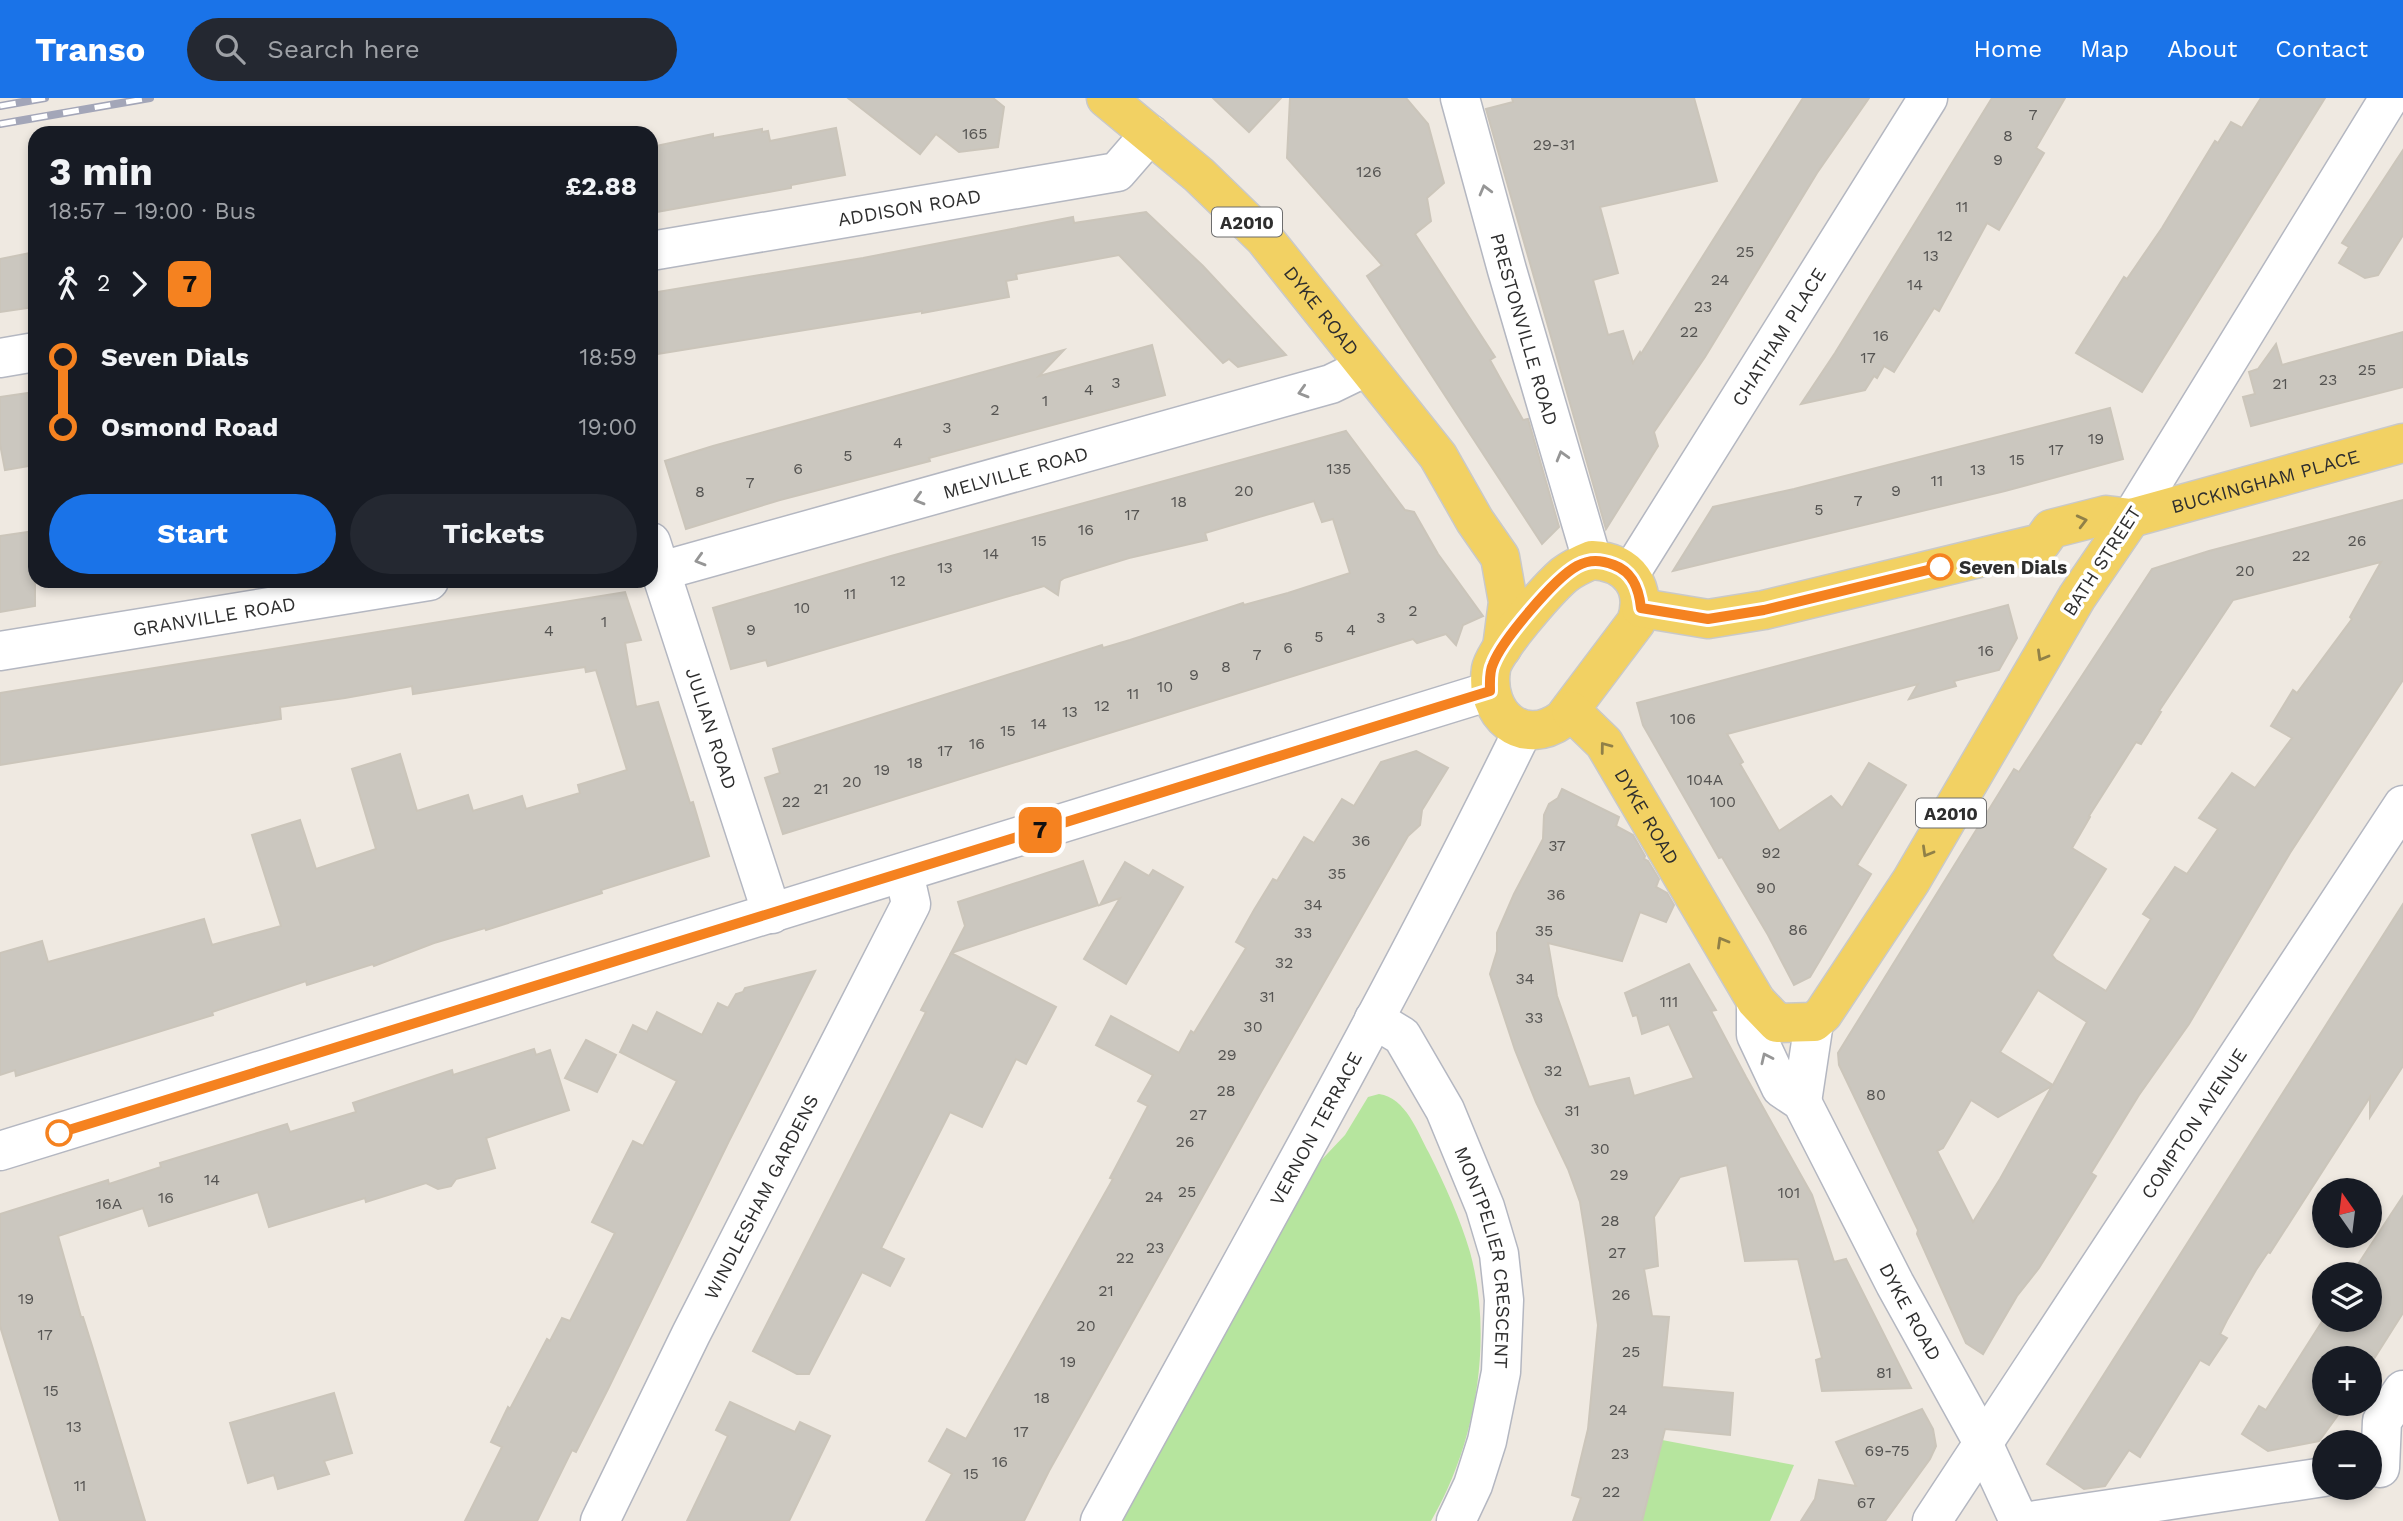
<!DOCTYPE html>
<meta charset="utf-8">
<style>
body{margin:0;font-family:"Work Sans",sans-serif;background:#242831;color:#f1f3f6;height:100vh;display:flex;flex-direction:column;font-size:26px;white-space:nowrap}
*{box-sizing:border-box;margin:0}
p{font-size:23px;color:#9ea1a6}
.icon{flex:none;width:38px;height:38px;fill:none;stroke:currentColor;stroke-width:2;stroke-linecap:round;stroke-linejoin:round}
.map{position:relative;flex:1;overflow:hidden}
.details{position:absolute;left:28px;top:28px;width:630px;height:462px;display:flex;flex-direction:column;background:#171b24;border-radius:21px;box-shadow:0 4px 10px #0003}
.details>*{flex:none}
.badge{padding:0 14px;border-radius:10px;font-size:24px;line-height:46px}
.needle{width:46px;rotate:346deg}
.controls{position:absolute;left:2312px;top:1080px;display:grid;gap:14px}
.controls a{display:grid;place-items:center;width:70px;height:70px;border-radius:50%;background:#171b24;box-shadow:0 4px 10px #0003;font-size:35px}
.map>.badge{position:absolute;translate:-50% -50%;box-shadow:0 0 0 4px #fff}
.legs{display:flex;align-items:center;gap:10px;height:77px;padding:0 21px;font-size:23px}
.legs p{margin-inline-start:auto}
.head{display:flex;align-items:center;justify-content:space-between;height:119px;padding:0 21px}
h1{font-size:38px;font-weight:700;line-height:52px}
.button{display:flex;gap:14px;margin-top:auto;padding:14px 21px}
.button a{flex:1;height:80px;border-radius:42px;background:#1a73e8;color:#fff;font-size:28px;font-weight:700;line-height:80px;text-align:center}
.button a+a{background:#242831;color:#f1f3f6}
ul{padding:0 21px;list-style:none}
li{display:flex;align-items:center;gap:24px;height:70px;font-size:26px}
li i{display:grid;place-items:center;width:10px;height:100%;margin:0 9px;background:currentColor}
li i::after{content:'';width:18px;height:18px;margin:-9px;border:5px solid;border-radius:50%;background:#171b24}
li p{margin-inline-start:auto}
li:first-child i{background:linear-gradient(#0000 50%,currentColor 0)}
li:last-child i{background:linear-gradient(currentColor 50%,#0000 0)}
header{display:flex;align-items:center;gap:42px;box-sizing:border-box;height:98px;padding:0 35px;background:#1a73e8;color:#fff}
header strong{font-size:33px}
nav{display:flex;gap:38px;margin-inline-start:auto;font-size:24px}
.search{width:490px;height:63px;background:#242831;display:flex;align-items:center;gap:18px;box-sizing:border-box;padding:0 24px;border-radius:38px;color:#9ea1a6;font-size:26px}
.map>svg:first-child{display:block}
</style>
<header>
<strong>Transo</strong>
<div class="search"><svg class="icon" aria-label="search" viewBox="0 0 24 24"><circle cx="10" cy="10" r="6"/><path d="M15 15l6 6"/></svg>Search here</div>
<nav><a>Home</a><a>Map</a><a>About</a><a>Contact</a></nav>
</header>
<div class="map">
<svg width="2403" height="1423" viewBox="0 0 2403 1423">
<rect width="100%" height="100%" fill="#efe9e1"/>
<g fill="#b6e59e">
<path d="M1379,996C1406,1000 1417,1033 1429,1055C1445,1087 1460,1120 1470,1154C1494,1241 1476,1346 1431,1423H1118L1310,1074L1345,1037L1368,999Z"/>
<polygon points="1662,1342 1794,1367 1770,1423 1642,1423"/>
</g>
<g fill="#cbc7bf" stroke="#cbc5ba" stroke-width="2" fill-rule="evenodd">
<polygon points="848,0 993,0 1004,9 998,49 959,54 936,36 920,56"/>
<polygon points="1213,0 1281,0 1249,34"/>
<polygon points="1290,0 1406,0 1428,26 1444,85 1427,100 1431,123 1415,136 1495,259 1490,262 1523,322 1528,321 1559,429 1542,446 1367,178 1382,167 1287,60"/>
<polygon points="1512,0 1694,0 1717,83 1600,109 1618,175 1593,182 1608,237 1623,233 1633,265 1640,254 1641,256 1803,0 1869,0 1817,75 1705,259 1654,334 1658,348 1606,431 1486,11 1513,4"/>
<polygon points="1992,0 2065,0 2036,50 2044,55 1999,132 1987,125 1939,213 1934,210 1894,274 1884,268 1877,280 1874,278 1865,292 1801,306 1835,255"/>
<polygon points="2261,0 2325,0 2142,294 2076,255 2124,179 2127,181 2162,130 2215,43 2218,45 2231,24 2242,30"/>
<polygon points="836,30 845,77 791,87 791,90 651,115 651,49 713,36 713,40 762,31 762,34 768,33 770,43"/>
<polygon points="2403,52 2403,137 2378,177 2365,180 2339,165 2349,149 2342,145"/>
<polygon points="1146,114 1203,168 1286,257 1238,269 1229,261 1223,265 1119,157 1016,176 1017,181 1006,183 1009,199 922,215 922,213 651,257 651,195 863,160 1073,119 1074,125"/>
<polygon points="35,154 35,209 0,214 0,161"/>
<polygon points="2403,234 2403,289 2251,328 2243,299 2255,296 2249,274 2258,271 2276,246 2282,267"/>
<polygon points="1152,247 1165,297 929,360 930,363 780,402 686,431 665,363 713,348 1064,252 1039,278"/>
<polygon points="35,294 35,367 5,372 0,346 0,299"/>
<polygon points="2110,310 2123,361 2005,393 1673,473 1713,409 1794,391"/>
<polygon points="1346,333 1405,412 1414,414 1438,456 1483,518 1463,527 1456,547 1446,536 1417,545 1413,541 783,736 765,680 780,675 773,651 1102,547 1103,550 1130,542 1243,505 1244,507 1288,495 1350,475 1333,421 1322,424 1314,403 1205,435 1207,442 1129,460 1064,480 1060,483 1058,497 1044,488 768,568 766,562 731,571 713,510 891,458"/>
<path d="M2403,402V582L2290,755L2189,926L2139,997L2091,1075L2096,1078L2077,1109L2039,1170L2017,1198L1983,1256L1966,1245L1917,1136L1918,1132L1839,967L1838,955L2014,671L2019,674L2152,471L2209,453ZM2381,464L2350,519L2352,521L2297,595L2293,592L2271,628L2292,640L2255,690L2232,675L2199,720L2218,731L2187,776L2175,769L2143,816L2151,821L2106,893L2056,862L2052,857L2106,771L2072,750L2090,719L2089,718L2136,644L2141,646L2161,614L2159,613L2233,502ZM2038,892L2087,924L2053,987L2000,954ZM2052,988L2000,1081L1973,1124L1937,1053L1943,1050L1971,1002L1998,1019Z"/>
<polygon points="35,433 35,508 0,514 0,438"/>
<polygon points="625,494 641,542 625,545 636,609 658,604 690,705 693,704 709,758 601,792 602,795 486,832 485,830 434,845 374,868 373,866 307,887 306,883 212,914 213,917 16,978 15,972 0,977 0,855 42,843 48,864 204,821 212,847 281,828 252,737 300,722 316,771 376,751 352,671 400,656 417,713 468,697 473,713 522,698 526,711 580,695 578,687 627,672 596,572 586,574 585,569 413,596 412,588 345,600 280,609 281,621 0,667 0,595"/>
<polygon points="2008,507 2017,540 1999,572 1954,583 1956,588 1909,601 1918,586 1727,636 1743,664 1740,666 1779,733 1831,698 1842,710 1869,665 1906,687 1857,767 1871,776 1810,879 1794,887 1768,837 1722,759 1719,760 1643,627 1637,605"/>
<polygon points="1416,653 1448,670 1422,712 1420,727 1408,738 1261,994 1049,1373 1024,1423 926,1423 952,1376 929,1363 947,1331 966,1341 1113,1081 1110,1080 1148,1008 1138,1003 1153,977 1096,947 1111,918 1179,955 1191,933 1194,935 1246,850 1236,844 1254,812 1273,781 1277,783 1304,739 1314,745 1342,701 1354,708 1381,664"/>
<polygon points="1562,691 1619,719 1616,728 1633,737 1645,758 1644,761 1648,763 1659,781 1656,789 1667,795 1674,807 1666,824 1640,814 1622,863 1548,845 1557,898 1589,989 1629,980 1634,998 1694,980 1669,926 1642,936 1637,917 1633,918 1625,895 1689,866 1716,912 1711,913 1746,979 1812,1097 1834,1164 1846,1161 1911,1290 1822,1293 1816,1262 1822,1260 1798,1161 1745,1163 1727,1067 1680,1079 1654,1119 1658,1168 1644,1171 1652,1218 1669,1219 1662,1289 1733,1295 1730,1337 1665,1331 1642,1423 1573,1423 1581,1400 1572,1397 1588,1331 1598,1227 1586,1141 1580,1104 1568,1071 1536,1004 1515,952 1490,876 1497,853 1497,835 1514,796 1543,741 1544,717 1549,706 1558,700"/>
<polygon points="1083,763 1098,807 951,855 965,828 958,804"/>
<polygon points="1125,764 1149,778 1153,772 1183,789 1126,886 1084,861 1120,800 1100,807"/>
<polygon points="2403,806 2403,968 2370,1019 2370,999 2270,1155 2268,1154 2256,1172 2227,1222 2220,1236 2227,1240 2209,1267 2200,1262 2140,1359 2129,1352 2105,1388 2084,1391 2047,1366"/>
<polygon points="951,855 1056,909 1026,966 1016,961 982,1029 950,1014 881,1150 904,1161 890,1188 862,1174 809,1276 797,1276 753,1253 926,914 921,912"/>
<polygon points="815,873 729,1043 608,1291 576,1354 572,1352 537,1423 465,1423 502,1349 491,1344 508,1309 510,1311 547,1241 550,1243 562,1220 570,1223 615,1135 592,1124 633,1043 643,1048 677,983 620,954 633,927 647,934 657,914 702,937 718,905 728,910 736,896 743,894 745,890"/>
<polygon points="586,942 616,957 597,994 565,980"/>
<polygon points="534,951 536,957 550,952 569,1012 486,1040 495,1070 456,1081 451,1088 438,1091 426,1085 366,1104 365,1100 269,1129 258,1094 149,1128 143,1110 58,1138 81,1219 83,1219 93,1251 145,1423 60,1423 0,1228 0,1116 108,1082 109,1086 161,1069 160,1065 287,1026 290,1034 356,1014 353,1005 452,972 453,977"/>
<polygon points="2403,1098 2403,1215 2370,1267 2370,1260 2324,1260 2324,1306 2346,1306 2319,1343 2268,1353 2242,1336 2259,1308 2266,1312 2323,1222 2377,1222 2370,1217 2370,1187 2373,1182 2370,1180 2370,1176 2363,1176 2355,1171"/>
<polygon points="334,1295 352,1355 324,1363 329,1376 278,1391 274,1377 248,1385 230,1325"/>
<polygon points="730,1304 795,1334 800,1324 830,1338 789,1423 687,1423 728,1338 716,1332"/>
<polygon points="1922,1311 1933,1331 1936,1348 1930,1361 1885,1423 1801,1423 1815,1401 1819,1382 1856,1388 1836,1344"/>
</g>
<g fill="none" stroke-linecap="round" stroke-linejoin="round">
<defs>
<g id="minor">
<path id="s1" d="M1460,0L1507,172L1592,462"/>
<path id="s2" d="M651,153L1117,74L1150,36"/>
<polyline points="0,260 35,254"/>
<polyline points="2131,420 2389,0"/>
<path id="s3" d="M651,444L772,816"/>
<path id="s4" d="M661,473L1331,286L1366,269"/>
<path id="s5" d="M0,553L429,483"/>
<path id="s6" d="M1374,921L1402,938L1445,1012L1485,1109L1499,1156L1504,1202L1501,1274L1487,1343L1473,1387L1456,1423"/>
<polyline points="2380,1370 2382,1323 2403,1292"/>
<path id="s7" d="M600,1423L691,1236L911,806L904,775"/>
<path id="s8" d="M1932,1423L2403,707"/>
<polyline points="2030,1423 2324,1379"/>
</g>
<g id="secondary">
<path id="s9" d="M1630,476L1928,0"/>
<path id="s10" d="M1756,903V937L1781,990L1802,1004L1895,1186L1982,1343L2019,1423"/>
<polyline points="1802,1004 1814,924"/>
<polyline points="0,1053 1490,593"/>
<path id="s11" d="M1100,1423C1243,1161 1392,900 1523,632"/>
</g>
<g id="primary">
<path id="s12" d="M1106,0L1199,77L1264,140L1438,358L1475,423L1500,459L1508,504L1502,550"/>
<path d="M1592,462C1629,464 1648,490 1636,524L1563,621C1522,651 1484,616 1491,571C1494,552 1548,491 1564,477C1573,470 1582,466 1592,462Z"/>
<path id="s13" d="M1641,510L1708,521L1764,512L2041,445L2051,431L2106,417L2131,420L2403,345"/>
<path id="s14" d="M1571,613L1604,645L1756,903L1777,925L1814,924L1823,916L1911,783L2077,499L2131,420"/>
</g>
</defs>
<use href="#minor" stroke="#b4b7c1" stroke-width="41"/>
<use href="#secondary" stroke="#b4b7c1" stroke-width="41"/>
<use href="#primary" stroke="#c9c9c9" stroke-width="41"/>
<use href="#minor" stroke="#fff" stroke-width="38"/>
<use href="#secondary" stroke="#fff" stroke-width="38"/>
<use href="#primary" stroke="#f2d163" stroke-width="38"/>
<defs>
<g id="rail">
<polyline points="0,8 45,0"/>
<polyline points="0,26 150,0"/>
</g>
</defs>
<use href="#rail" stroke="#a3a6b8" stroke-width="8"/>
<use href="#rail" stroke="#fff" stroke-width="5" stroke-dasharray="16" stroke-linecap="butt"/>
</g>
<defs><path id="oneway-chevron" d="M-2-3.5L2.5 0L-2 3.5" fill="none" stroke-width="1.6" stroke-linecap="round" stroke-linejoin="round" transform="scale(1.75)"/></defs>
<g stroke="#969696">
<use href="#oneway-chevron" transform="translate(1485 92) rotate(-105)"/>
<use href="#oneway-chevron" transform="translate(1303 294) rotate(164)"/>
<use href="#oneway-chevron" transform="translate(1562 358) rotate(-106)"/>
<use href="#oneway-chevron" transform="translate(919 401) rotate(164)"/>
<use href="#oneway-chevron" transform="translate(700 462) rotate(164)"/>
<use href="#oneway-chevron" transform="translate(1766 960) rotate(-115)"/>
</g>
<g stroke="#908048">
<use href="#oneway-chevron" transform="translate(2082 423) rotate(-14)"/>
<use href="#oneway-chevron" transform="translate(2042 558) rotate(120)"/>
<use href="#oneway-chevron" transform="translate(1605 649) rotate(-127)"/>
<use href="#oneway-chevron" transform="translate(1927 754) rotate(120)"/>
<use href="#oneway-chevron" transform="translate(1722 844) rotate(-120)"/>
</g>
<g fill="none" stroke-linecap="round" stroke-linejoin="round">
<defs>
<path id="line-1" d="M59,1035L1490,593C1490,584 1489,574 1493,566C1502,542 1555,480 1577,468C1590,461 1601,462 1614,467C1633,474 1639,491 1641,510L1708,521L1764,512L1940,469"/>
</defs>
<use href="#line-1" stroke="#fff" stroke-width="16"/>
<use href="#line-1" stroke="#f58220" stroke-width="10"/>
</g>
<g fill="#fff" stroke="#f58220" stroke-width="3.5">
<circle cx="1940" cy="469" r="12"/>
<circle cx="59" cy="1035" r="12"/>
</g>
<g text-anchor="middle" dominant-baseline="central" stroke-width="7" stroke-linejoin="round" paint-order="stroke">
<g font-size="16" fill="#555452">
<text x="2033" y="16">7</text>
<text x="975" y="35">165</text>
<text x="2008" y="37">8</text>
<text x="1554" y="46">29-31</text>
<text x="1998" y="61">9</text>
<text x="1369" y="73">126</text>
<text x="1962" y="108">11</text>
<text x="1945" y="137">12</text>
<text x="1745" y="153">25</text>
<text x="1931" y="157">13</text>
<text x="1720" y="181">24</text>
<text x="1915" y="186">14</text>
<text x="1703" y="208">23</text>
<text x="1689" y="233">22</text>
<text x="1881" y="237">16</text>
<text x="1868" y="259">17</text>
<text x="2367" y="271">25</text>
<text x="2328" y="281">23</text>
<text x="1116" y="284">3</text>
<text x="2280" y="285">21</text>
<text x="1089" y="291">4</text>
<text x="1045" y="302">1</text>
<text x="995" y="311">2</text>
<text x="947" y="329">3</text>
<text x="2096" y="340">19</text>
<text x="898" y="344">4</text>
<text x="2056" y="351">17</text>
<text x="848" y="357">5</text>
<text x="2017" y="361">15</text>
<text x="798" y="370">6</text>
<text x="1339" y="370">135</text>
<text x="1978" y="371">13</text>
<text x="1937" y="382">11</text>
<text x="750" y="384">7</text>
<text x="1244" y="392">20</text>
<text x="1896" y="392">9</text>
<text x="700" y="393">8</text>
<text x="1858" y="402">7</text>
<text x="1179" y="403">18</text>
<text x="1819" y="411">5</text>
<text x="1132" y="416">17</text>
<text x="1086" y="431">16</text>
<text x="1039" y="442">15</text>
<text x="2357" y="442">26</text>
<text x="991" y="455">14</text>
<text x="2301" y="457">22</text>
<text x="945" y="469">13</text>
<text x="2245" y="472">20</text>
<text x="898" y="482">12</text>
<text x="850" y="495">11</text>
<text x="802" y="509">10</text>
<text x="1413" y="512">2</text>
<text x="1381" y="519">3</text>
<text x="604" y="523">1</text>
<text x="751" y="531">9</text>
<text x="1351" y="531">4</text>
<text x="549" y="532">4</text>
<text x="1319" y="538">5</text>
<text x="1288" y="549">6</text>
<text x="1986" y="552">16</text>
<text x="1257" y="556">7</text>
<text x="1226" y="568">8</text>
<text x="1194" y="576">9</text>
<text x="1165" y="588">10</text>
<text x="1133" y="595">11</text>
<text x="1102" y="607">12</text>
<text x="1070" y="613">13</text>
<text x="1683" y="620">106</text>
<text x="1039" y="625">14</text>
<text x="1008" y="632">15</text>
<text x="977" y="645">16</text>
<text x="945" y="652">17</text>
<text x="915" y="664">18</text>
<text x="882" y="671">19</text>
<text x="1705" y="681">104A</text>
<text x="852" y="683">20</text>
<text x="821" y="690">21</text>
<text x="791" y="703">22</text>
<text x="1723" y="703">100</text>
<text x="1361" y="742">36</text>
<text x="1557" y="747">37</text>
<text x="1771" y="754">92</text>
<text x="1337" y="775">35</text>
<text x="1766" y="789">90</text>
<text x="1556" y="796">36</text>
<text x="1313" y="806">34</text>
<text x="1798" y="831">86</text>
<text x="1544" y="832">35</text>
<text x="1303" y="834">33</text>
<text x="1284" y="864">32</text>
<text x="1525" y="880">34</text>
<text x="1267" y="898">31</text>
<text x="1669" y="903">111</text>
<text x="1534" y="919">33</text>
<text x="1253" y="928">30</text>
<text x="1227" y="956">29</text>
<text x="1553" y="972">32</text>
<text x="1226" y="992">28</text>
<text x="1876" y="996">80</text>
<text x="1572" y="1012">31</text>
<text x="1198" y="1016">27</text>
<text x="1185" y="1043">26</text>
<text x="1600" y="1050">30</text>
<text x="1619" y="1076">29</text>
<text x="212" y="1081">14</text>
<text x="1187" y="1093">25</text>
<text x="1789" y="1094">101</text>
<text x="1154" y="1098">24</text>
<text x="166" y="1099">16</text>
<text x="109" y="1105">16A</text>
<text x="1610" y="1122">28</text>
<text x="1155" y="1149">23</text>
<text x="1617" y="1154">27</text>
<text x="1125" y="1159">22</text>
<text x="1106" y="1192">21</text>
<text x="1621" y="1196">26</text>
<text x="26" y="1200">19</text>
<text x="1086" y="1227">20</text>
<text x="45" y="1236">17</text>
<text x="1631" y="1253">25</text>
<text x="1068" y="1263">19</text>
<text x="1884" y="1274">81</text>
<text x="51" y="1292">15</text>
<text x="1042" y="1299">18</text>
<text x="1618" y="1311">24</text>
<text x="74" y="1328">13</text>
<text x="1021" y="1333">17</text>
<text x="1887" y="1352">69-75</text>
<text x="1620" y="1355">23</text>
<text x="1000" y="1363">16</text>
<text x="971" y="1375">15</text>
<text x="80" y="1387">11</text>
<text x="1611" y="1393">22</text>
<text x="1866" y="1404">67</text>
</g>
<g fill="#fff" stroke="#6d6d6d" stroke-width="2">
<rect x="1212" y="109.5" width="70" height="29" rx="5"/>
<rect x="1916" y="700.5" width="70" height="29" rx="5"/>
</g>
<g font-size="18" font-weight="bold" fill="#2e2e2e">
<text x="1247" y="124">A2010</text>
<text x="1951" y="715">A2010</text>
</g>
<g font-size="19" fill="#2e2e2e" stroke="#fff">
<text stroke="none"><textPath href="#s2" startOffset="262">ADDISON ROAD</textPath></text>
<text stroke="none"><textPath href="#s12" startOffset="304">DYKE ROAD</textPath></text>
<text stroke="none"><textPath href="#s1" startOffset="240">PRESTONVILLE ROAD</textPath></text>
<text stroke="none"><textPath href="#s9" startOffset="280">CHATHAM PLACE</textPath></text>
<text stroke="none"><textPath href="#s4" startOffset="368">MELVILLE ROAD</textPath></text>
<text stroke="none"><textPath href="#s13" startOffset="648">BUCKINGHAM PLACE</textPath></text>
<text transform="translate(2102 463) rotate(-57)">BATH STREET</text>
<text stroke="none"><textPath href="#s5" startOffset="217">GRANVILLE ROAD</textPath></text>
<text stroke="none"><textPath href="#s3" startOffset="196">JULIAN ROAD</textPath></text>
<text stroke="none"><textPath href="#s14" startOffset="131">DYKE ROAD</textPath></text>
<text stroke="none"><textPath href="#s8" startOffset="476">COMPTON AVENUE</textPath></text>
<text stroke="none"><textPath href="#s11" startOffset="448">VERNON TERRACE</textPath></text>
<text stroke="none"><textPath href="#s7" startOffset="362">WINDLESHAM GARDENS</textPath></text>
<text stroke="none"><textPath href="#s6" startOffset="273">MONTPELIER CRESCENT</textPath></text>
<text stroke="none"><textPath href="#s10" startOffset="354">DYKE ROAD</textPath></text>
</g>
<g font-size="19" font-weight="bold" fill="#2e2e2e" stroke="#fff" text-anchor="start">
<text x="1959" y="469">Seven Dials</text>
</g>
</g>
</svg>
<div class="controls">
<a><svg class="needle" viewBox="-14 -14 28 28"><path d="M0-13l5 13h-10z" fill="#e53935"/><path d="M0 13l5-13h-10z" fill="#9ea1a6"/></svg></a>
<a><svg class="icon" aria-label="layers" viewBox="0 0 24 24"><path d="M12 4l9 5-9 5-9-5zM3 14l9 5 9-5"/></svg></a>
<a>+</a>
<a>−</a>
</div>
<b class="badge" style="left:1040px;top:732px;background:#f58220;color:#111">7</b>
<section class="details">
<div class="head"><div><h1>3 min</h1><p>18:57 – 19:00 · Bus</p></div><b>£2.88</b></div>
<div class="legs"><svg class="icon" aria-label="walk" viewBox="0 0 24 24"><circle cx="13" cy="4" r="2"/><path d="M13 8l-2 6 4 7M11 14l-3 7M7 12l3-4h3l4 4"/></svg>2<svg class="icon" aria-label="forward" viewBox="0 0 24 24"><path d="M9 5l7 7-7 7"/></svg><b class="badge" style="background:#f58220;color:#111">7</b></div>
<ul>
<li><i style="color:#f58220"></i><b>Seven Dials</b><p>18:59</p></li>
<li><i style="color:#f58220"></i><b>Osmond Road</b><p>19:00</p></li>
</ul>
<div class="button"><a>Start</a><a>Tickets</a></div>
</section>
</div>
